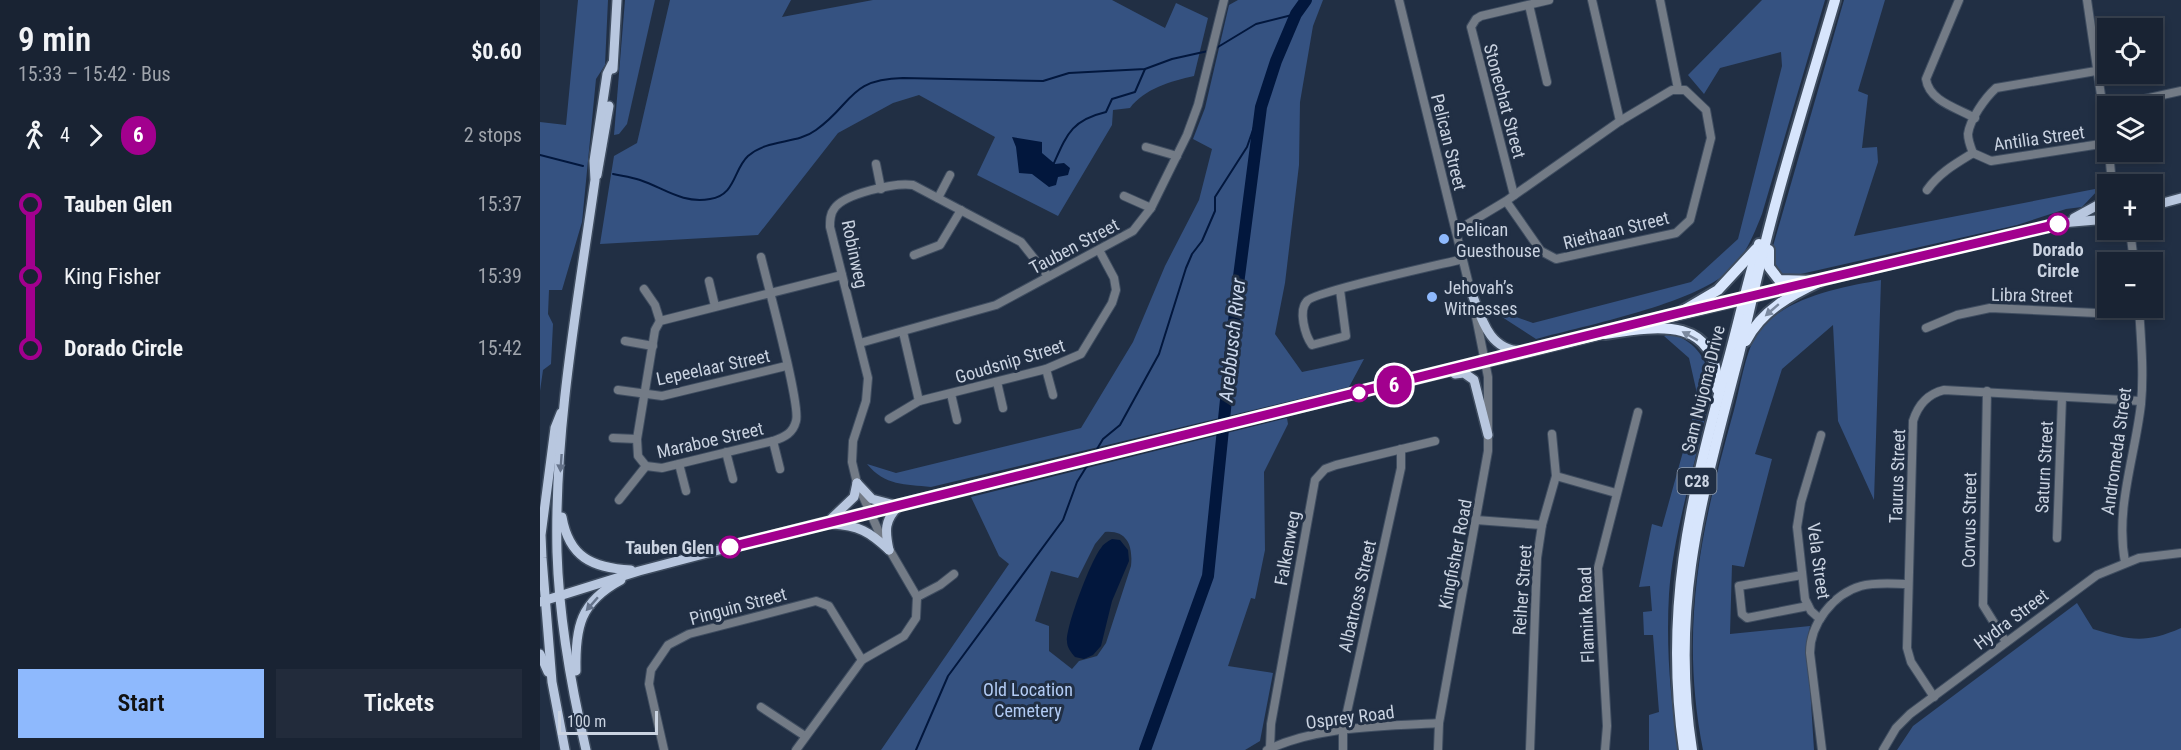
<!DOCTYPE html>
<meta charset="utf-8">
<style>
body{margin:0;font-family:"Roboto Condensed",sans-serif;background:#222b3b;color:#f1f3f6;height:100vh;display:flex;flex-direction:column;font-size:22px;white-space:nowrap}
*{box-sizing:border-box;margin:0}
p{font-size:20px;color:#9fa4ac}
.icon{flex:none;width:33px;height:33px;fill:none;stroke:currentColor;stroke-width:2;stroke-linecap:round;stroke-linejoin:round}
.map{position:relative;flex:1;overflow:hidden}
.details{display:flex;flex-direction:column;background:#192333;width:540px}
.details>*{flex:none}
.badge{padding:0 12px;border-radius:20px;font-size:21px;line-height:39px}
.controls{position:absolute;left:1557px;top:18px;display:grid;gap:12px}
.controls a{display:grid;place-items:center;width:66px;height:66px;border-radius:0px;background:#192333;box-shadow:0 3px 9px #0003,0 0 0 2px #37404e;font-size:30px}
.scale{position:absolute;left:18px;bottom:15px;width:100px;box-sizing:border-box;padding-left:6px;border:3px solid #cad3e1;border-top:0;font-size:16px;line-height:21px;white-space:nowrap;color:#cad3e1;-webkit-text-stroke:4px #212f44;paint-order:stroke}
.map>.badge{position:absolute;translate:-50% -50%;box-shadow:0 0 0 3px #fff}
.legs{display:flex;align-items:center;gap:9px;height:66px;padding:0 18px;font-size:20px}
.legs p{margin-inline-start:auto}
.summary{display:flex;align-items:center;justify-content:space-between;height:102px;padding:0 18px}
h1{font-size:33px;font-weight:600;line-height:45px}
.primary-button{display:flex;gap:12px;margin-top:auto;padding:12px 18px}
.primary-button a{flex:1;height:69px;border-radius:0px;background:#8eb9fd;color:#111;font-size:24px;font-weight:600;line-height:69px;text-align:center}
.primary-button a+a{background:#222b3b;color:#f1f3f6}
ul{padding:0 18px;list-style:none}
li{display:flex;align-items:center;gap:21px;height:72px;font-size:22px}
li i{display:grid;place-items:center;width:9px;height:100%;margin:0 8px;background:currentColor}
li i::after{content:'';width:15px;height:15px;margin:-8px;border:4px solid;border-radius:50%;background:#192333}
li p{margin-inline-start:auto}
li:first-child i{background:linear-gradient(#0000 50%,currentColor 0)}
li:last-child i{background:linear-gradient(currentColor 50%,#0000 0)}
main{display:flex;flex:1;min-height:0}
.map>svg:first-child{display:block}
</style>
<main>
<section class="details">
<div class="summary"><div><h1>9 min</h1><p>15:33 – 15:42 · Bus</p></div><b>$0.60</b></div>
<div class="legs"><svg class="icon" aria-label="walk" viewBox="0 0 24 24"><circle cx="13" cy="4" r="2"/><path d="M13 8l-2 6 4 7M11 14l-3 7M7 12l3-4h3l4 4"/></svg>4<svg class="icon" aria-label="forward" viewBox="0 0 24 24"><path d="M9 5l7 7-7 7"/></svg><b class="badge" style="background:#a2008e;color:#fff">6</b><p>2 stops</p></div>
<ul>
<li><i style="color:#a2008e"></i><b>Tauben Glen</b><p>15:37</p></li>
<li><i style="color:#a2008e"></i><span>King Fisher</span><p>15:39</p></li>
<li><i style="color:#a2008e"></i><b>Dorado Circle</b><p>15:42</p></li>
</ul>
<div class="primary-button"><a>Start</a><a>Tickets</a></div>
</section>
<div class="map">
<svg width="1641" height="750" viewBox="0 0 1641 750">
<rect width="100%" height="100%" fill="#212f44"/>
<g fill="#355281" fill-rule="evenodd">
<polygon points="38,0 68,0 65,65 56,79 42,222 22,290 9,290 8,314 13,324 11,364 3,370 0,391 0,122 26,125"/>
<polygon points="85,0 115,0 87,124 79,134 74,135"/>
<path d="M130,0H251L242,17L333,0H572L625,28L636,3L668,18L654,76C631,81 604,89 590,108L573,110L572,125L518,216L437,175L455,137L379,95L353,103L298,133L218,235L60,244L74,156L97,143Z"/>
<path d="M698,0H783L773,26L760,102L759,165L745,283L735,334L762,372L824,359L809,387L391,487C365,484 345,486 327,464L356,473L541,428L593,342L625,266L659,200L672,149L653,139L665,108L689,5Z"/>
<path d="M1222,0H1285L1222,214C1214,234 1206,255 1190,270C1154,304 1047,325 996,339L945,306L993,323L1151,282L1198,239L1242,66L1241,52L1180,68L1164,94L1148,75Z"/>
<polygon points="1304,0 1345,0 1318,91 1328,95 1322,148 1337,147 1338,162 1314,236 1560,188 1542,207 1526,209 1477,225 1252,276 1242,274 1233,260 1233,246"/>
<path d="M1341,280L1334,500L1298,421L1293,325L1242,369L1215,454L1232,459L1204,567L1192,565L1190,634L1270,626L1267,640L1274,750H1163C1139,627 1161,528 1194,410C1200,389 1205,353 1216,336C1239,298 1302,287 1341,280Z"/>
<path d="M1131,333C1158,344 1167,358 1171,387C1159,456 1134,524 1129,594C1126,646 1130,699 1139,750H1109V715L1119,712L1113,635H1104L1103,612L1112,611L1110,586L1099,587L1112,524L1122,527L1158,398L1149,358L1124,336Z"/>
<path d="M747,418L748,424L724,472L725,550L715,599L711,598L688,666L733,673L720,741L705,750H341L469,564L459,556L431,497ZM565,532C588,530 593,547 591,566L566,643L557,656L539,661L532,669L509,651V626L495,621L511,571L538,578L555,544Z"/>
<path d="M1537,603L1553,629C1589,640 1605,644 1641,628V750H1357L1373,726Z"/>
</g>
<g fill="#02173d">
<polygon points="472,137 502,142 502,153 515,164 524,163 530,168 528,175 518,177 516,185 509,187 492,174 479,173 476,147"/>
<path d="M572,539L580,540L588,550L589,561L572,601L561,646L553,655L544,659L535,657C531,652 527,648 527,641C526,626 551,560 561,548C563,544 567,542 572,539Z"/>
</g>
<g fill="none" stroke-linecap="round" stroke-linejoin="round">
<g stroke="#02173d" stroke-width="2">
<polyline points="673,50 716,24 756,14"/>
<polyline points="0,155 43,166"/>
<path d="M514,163C527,134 532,120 566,112L572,99L595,92L605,69"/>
<path d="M73,174C82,176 91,177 100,180C124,188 142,204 170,199C196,195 193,170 208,156C229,138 256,145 276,130C313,104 308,79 363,78L503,81L529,73L605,69L632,59L668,51"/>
<polyline points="554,454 563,439 580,425 619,354 646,268 652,254 662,241 675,211 675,197 707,147 721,107"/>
<polyline points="376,750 408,676 523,520 537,482 550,461"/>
</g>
<polyline stroke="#02173d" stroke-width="12" points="605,750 668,576 697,292 721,107 736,61 756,14 766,0"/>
<defs>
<g id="minor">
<polyline points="859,0 931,293"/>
<polyline points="1052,0 1080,121"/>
<polyline points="1120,0 1138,89"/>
<path d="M1419,0L1386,79C1389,101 1417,108 1435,118"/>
<polyline points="1547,0 1568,143"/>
<polyline points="989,5 1007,82"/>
<path d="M1556,71L1456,88C1445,98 1430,119 1428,134C1428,140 1431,148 1433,153L1451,161L1567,143"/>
<polyline points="1573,106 1641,91"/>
<polyline points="606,147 637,156"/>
<polyline points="1569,152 1572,184"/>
<polyline points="336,164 341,189"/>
<path d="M1387,190C1399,173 1415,164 1433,153"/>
<polyline points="974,195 931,27 936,19 941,16 1009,0"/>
<polyline points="584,196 611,208"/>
<polyline points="398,198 410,175"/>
<polyline points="1590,230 1594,262"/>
<polyline points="916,231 966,201 1080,121 1132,90 1145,90 1166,110 1171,138 1150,220 1136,233 1016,259 1001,251 966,201"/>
<polyline points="374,255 400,245 421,210"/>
<path d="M221,257C227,282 261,405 256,421C253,433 245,437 233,441L122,468L106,466L98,456L97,439L115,330L120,321L302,275"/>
<polyline points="169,281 175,306"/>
<polyline points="104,289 115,305 120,321"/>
<path d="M800,290L806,336L772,345C765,335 758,311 767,301C774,292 903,264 923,259"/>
<polyline points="1386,328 1417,315 1450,308 1600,315"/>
<polyline points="363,332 379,401"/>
<polyline points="85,341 113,346"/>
<polyline points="320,343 456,305 593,231 611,208 647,135 658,105 684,0"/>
<polyline points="506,369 513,395"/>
<polyline points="457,382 463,408"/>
<polyline points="78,390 122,396 246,366"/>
<polyline points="1447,391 1443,605 1466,642"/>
<polyline points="411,394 417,420"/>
<polyline points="349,419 379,401 506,369 541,354 572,303 576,290 574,278 559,250"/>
<polyline points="73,438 97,439"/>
<polyline points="233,441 240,469"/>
<polyline points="186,452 193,479"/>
<polyline points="139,464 146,491"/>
<polyline points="1016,476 1076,493"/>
<polyline points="79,500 106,466"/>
<polyline points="936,520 1002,525"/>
<polyline points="1517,538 1522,397"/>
<path d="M1585,562C1575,508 1595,457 1601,404C1604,373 1601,339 1599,308"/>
<polyline points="1262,575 1199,586 1202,614 1207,618 1268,606"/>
<polyline points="377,597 400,585 414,574"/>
<polyline points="1280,619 1271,611 1265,599 1257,527 1261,502 1281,435"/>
<path d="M1394,697L1371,662L1367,648L1373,421C1378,405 1387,394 1404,390L1601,401"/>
<polyline points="221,707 265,736"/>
<polyline points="730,748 731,724 775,480 785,469 796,465 895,441"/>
<polyline points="124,750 109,684 111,670 128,645 149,634 276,601 289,606 322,660"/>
<path d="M256,750L322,660L364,636L376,618L377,597L338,530L317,483L312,462L313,441L326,401L328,378L290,227C290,220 290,214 294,209C303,194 356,182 373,185L481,242L508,276"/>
<path d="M727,750C779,725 843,727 899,723"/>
<polyline points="803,750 803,730 861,468 861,449"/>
<polyline points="898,750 899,723 948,451 948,377 934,307"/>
<polyline points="990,750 997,558 1002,525 1016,476 1012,434"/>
<polyline points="1065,750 1067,726 1058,568 1098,412"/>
<path d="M1282,750L1270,653C1270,624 1293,594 1321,586C1336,582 1353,584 1368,584"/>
<polyline points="1343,750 1356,728 1370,714 1557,575 1599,558 1641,553"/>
</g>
<g id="major">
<polyline points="73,69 77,0"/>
<polyline points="57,175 69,106"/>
<polyline points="1612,206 1641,198"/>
<polyline points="1534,218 1567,200"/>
<path d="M930,289C941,315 947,350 981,351"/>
<polyline points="1091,327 1521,223 1568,219"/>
<polyline points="915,374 924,373 934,380 948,435"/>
<polyline points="21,413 15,428 1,535 2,558 12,682 25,750"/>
<polyline points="317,483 332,499 351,504"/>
<path d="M22,517C29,557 52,568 91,570"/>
<polyline points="292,518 314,497 317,483"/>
<path d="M292,524C318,525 330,532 349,550"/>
<path d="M349,550C345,531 344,520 359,506"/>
<polyline points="0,602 99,571 281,523 1072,332"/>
<polyline points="0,654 8,672"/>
<path d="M36,671C35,627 40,602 81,580"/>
<path d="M46,750C31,686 19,618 17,552C14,430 38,300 55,180L54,161L67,74L72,64"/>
</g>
<g id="highway">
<polyline points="1229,250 1229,267 1239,280 1276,281"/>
<polyline points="1139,313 1178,290 1216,249"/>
<path d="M1065,334C1117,326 1178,315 1177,389"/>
<path d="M1206,341C1222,310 1251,295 1281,281"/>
<path d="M1144,750C1124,612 1149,504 1185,372C1197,330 1206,287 1219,244"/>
<path d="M1152,750C1129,603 1163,494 1199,354C1210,308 1220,262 1232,217C1251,144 1274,72 1295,0"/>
</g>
</defs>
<use href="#minor" stroke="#3f4d60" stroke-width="10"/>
<use href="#major" stroke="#3f4d60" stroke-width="12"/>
<use href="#highway" stroke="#3f4d60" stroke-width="14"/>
<use href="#minor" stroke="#737b86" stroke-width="8"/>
<use href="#major" stroke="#b8c7df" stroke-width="9"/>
<use href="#highway" stroke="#d7e5fc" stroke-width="10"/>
</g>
<defs><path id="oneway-solid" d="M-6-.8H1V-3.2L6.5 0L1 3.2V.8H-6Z" transform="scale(1.5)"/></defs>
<g fill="#7c8aa0">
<use href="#oneway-solid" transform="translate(1232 310) rotate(139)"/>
<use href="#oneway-solid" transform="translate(1150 336) rotate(-151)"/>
</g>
<g fill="#65738a">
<use href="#oneway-solid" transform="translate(21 463) rotate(94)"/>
<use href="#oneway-solid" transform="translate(52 604) rotate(131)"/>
</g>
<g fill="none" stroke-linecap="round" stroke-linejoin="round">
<defs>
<polyline id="line-1" points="190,547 1139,313 1518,224"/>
</defs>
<use href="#line-1" stroke="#fff" stroke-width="14"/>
<use href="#line-1" stroke="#a2008e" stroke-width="9"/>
</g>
<g fill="#fff" stroke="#a2008e" stroke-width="3">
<circle cx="1518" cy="224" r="10"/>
<circle cx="819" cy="393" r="8"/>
<circle cx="190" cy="547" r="10"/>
</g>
<g fill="#8eb9fd" stroke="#212f44" stroke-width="2">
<circle cx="904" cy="239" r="6"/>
<circle cx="892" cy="297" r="6"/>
</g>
<g text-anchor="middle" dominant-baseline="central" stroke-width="6" stroke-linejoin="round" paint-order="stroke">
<rect fill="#212f44" stroke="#97a2b2" stroke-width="1.5" x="1137.5" y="468" width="39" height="26" rx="4.5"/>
<g font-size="16" font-weight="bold" fill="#cad3e1">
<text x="1157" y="481">C28</text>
</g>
<g font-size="18" fill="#cad3e1" stroke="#212f44">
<text transform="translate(965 101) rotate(75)">Stonechat Street</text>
<text transform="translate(1499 138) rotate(-8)">Antilia Street</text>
<text transform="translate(909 142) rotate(76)">Pelican Street</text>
<text transform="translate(1076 230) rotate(-14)">Riethaan Street</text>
<text transform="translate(534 246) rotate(-28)">Tauben Street</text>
<text transform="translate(315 254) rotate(78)">Robinweg</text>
<text transform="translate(1492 295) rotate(1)">Libra Street</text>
<text transform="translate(470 361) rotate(-17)">Goudsnip Street</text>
<text transform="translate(173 367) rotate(-12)">Lepeelaar Street</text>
<text transform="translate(1163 389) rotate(-76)">Sam Nujoma Drive</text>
<text transform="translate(170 440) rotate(-13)">Maraboe Street</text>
<text transform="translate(1576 451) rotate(-82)">Andromeda Street</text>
<text transform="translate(1504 467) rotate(-87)">Saturn Street</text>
<text transform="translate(1357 476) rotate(-88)">Taurus Street</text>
<text transform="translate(1429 520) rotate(-89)">Corvus Street</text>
<text transform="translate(747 548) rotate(-80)">Falkenweg</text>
<text transform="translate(915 554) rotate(-79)">Kingfisher Road</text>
<text transform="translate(1279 561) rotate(82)">Vela Street</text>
<text transform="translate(982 590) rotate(-86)">Reiher Street</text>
<text transform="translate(817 596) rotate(-77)">Albatross Street</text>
<text transform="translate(198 606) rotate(-15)">Pinguin Street</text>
<text transform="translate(1046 615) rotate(-92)">Flamink Road</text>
<text transform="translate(1471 619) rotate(-37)">Hydra Street</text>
<text transform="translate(810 717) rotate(-7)">Osprey Road</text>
</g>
<g font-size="18" fill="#cad3e1" stroke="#212f44" text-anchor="start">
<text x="916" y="229">Pelican<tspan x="916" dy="21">Guesthouse</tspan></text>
<text x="904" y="287">Jehovah’s<tspan x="904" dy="21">Witnesses</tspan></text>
</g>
<g font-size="18" font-weight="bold" fill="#cad3e1" stroke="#212f44">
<text x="1518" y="249">Dorado<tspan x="1518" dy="21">Circle</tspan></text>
<text x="174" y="547" text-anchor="end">Tauben Glen</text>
</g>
<g font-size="18" fill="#b2cbf4" stroke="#212f44">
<text x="488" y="689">Old Location<tspan x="488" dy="21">Cemetery</tspan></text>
</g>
<g font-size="20" font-style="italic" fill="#ccd9ee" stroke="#212f44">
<text transform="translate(692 340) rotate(-84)">Arebbusch River</text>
</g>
</g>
</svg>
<div class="controls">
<a><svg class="icon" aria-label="locate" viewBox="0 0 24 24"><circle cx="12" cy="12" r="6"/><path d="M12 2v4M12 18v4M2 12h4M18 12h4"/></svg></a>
<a><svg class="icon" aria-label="layers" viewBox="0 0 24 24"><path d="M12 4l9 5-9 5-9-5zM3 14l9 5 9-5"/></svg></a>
<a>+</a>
<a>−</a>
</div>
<div class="scale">100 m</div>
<b class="badge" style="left:854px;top:385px;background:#a2008e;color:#fff">6</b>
</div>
</main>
